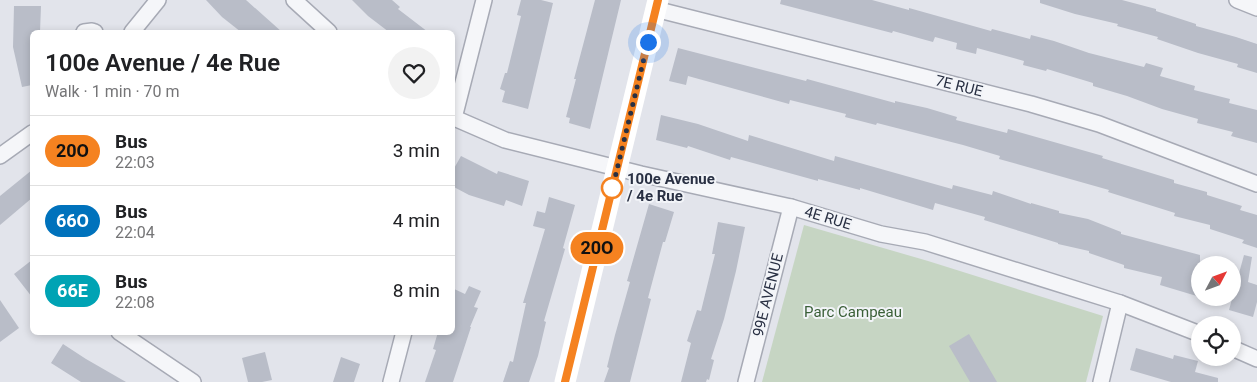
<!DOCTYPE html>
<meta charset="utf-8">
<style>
body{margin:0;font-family:Roboto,sans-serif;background:#f2f2f2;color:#202124;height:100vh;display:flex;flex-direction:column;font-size:19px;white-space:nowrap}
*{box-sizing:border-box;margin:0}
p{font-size:16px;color:#757577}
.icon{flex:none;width:28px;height:28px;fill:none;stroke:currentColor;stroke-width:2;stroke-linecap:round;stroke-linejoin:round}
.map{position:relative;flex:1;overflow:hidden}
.details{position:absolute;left:30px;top:30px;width:425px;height:305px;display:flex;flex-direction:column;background:#fff;border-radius:8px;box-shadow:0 2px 8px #0003}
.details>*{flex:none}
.badge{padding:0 10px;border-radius:16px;font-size:18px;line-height:32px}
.needle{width:32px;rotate:49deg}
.tools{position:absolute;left:1191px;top:256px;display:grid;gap:10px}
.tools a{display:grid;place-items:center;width:50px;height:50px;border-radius:50%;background:#fff;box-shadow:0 2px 8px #0003;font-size:25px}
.you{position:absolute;width:25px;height:25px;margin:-12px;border:4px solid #fff;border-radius:50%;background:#1a73e8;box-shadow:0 0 0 8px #1a73e833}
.map>.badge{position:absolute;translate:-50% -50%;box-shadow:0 0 0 2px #fff}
.round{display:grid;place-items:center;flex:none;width:52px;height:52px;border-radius:26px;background:#f2f2f2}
.head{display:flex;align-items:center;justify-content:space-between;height:85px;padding:0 15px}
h1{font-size:24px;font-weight:600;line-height:38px}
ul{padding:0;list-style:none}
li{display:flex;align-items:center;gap:15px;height:70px;padding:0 15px;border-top:1px solid #e0e0e0}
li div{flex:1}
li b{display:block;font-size:19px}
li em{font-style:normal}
li .badge{min-width:55px;font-weight:700;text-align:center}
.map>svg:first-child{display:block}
</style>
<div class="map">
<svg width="1257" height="382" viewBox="0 0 1257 382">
<rect width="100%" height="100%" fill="#e2e4eb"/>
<polygon fill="#c6d5c3" points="804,225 928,261 1103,316 1086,382 762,382"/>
<g fill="#b9bdc8">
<polygon points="206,0 246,0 282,32 241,32 222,17"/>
<polygon points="352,0 392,0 400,7 398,9 428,32 389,32 368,16"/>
<polygon points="521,0 541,0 553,3 528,109 502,102 505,91 500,89 505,73 507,73 521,16 517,15"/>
<polygon points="595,0 621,0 590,129 569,123 570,118 566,117 576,79 574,79"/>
<polygon points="781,0 872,0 909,10 909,8 991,31 992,29 1030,39 1031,35 1054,41 1089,53 1144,67 1146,63 1163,68 1160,76 1195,86 1194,90 1230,99 1229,103 1257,110 1257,143 1231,136 1233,132 1197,123 1198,119 1162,109 1127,96 1093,86 1093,83 1047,69 1046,71 1023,65 1024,61 977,48 976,54 956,49 957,43 935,37 933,42 893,31 892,33 780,4"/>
<polygon points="1040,0 1122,0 1156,9 1156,11 1196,24 1196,26 1236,37 1257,44 1257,73 1237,67 1238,64 1198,53 1157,39 1158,37 1117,26 1118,24 1075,14 1040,3"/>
<polygon points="14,6 41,6 40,32 32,32 32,85 22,87 13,47"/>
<polygon points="678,48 806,81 807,79 895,103 895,101 927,108 957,117 956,120 1007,133 1008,129 1103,156 1102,158 1174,180 1174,183 1207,192 1207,195 1242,206 1240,210 1257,215 1257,248 1242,243 1244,240 1210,229 1210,225 1174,216 1175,213 1108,192 1109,190 999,159 1000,156 963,145 877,123 876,125 845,117 846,114 790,100 789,104 688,76 686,85 669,81"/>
<polygon points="661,115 698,124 748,141 749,135 834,161 835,156 952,189 953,185 992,195 993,191 1031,204 1031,203 1059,211 1059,213 1088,219 1121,232 1121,234 1200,255 1200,297 1160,285 1162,277 1124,268 1124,265 1089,253 1089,251 1058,244 1058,243 984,220 985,217 935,203 933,210 860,188 860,190 818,179 818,181 731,157 730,160 688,146 687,148 656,140"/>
<polygon points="461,156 497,174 498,171 529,181 522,206 506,200 504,206 469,195 452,186 452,172"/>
<polygon points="32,170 32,198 0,225 0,196"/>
<polygon points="549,197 575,205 563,248 565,249 544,321 546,322 538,356 529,382 503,382 510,361 513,362 526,303 523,303 545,229 533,226 537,211 545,213"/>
<polygon points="649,204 674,212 665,242 663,242 648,298 651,299 630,382 604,382 609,368 607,367 615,335 630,282 627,281"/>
<polygon points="718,222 745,227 736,271 724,319 711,359 714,360 709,380 707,379 706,382 681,382 691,343 687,341 697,310 701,311 715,254 712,254"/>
<polygon points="1244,255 1252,257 1248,282 1257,285 1257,302 1253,317 1229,310"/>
<polygon points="32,260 32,297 14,274"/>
<polygon points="469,286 481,291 474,307 478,308 470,327 471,327 453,382 425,382 436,350 433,349 438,332 452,332 452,288 465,294"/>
<polygon points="0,300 19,328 0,342"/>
<polygon points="969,334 997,382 970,382 949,346"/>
<polygon points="63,344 86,359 126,382 81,382 51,363"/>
<polygon points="1136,348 1173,359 1174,355 1198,361 1195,372 1218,378 1218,382 1171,382 1130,370"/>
<polygon points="265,352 272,380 262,382 248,382 242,358"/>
<polygon points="341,357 360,364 354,382 333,382"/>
</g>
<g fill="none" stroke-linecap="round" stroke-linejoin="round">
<defs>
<g id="street">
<polyline points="294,0 329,32"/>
<polyline points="1237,0 1257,8"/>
<polyline points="655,9 1031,104 1099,124 1257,184"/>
<polyline points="84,32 92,31 95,32"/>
<polyline points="132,32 158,0"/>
<polyline points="452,117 505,140 641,174 791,207 881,234 925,242 1120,303 1200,334"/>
<polyline points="454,118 484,0"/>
<polyline points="0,156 32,133"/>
<polyline points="119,332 193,382"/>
<polyline points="1232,348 1257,359"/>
<polyline points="391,382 404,332"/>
<polyline points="746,382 791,207"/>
<polyline points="1101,382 1120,303"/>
</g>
</defs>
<use href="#street" stroke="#a7aab5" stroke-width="18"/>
<use href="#street" stroke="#f5f6f9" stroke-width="15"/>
<polyline stroke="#fff" stroke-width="21" points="565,382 658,0"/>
</g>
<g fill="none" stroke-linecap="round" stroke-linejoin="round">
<defs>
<polyline id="line" points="565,382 658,0"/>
</defs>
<use href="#line" stroke="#fff" stroke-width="11"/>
<use href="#line" stroke="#f58220" stroke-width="8"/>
<polyline stroke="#293043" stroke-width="5" stroke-dasharray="0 9" points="612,188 612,190 648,42"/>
</g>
<circle fill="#fff" stroke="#f58220" stroke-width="2.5" cx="612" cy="188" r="10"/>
<g text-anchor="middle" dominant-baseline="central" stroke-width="4" stroke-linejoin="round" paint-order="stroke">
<g font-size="15" fill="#293043" stroke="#f2f4f8">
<text transform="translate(959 86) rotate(14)">7E RUE</text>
<text transform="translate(828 218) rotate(17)">4E RUE</text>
<text transform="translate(768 295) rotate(-76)">99E AVENUE</text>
</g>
<g font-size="15" font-weight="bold" fill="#293043" stroke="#f2f4f8" text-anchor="start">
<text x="627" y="179">100e Avenue<tspan x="627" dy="17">/ 4e Rue</tspan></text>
</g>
<g font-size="15" fill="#3a5f37" stroke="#f2f4f8">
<text x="853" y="312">Parc Campeau</text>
</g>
</g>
</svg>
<div class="tools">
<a><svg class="needle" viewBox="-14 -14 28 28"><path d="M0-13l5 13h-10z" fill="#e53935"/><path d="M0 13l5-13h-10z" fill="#757577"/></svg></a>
<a><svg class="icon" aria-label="locate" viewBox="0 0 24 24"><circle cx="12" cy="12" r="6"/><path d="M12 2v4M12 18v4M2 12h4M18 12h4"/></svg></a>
</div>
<div class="you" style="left:648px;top:42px"></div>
<b class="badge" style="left:597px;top:248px;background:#f58220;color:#111">20O</b>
<section class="details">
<div class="head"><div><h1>100e Avenue / 4e Rue</h1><p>Walk · 1 min · 70 m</p></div><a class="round"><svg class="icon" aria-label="heart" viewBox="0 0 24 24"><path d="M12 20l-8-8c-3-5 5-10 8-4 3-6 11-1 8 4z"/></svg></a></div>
<ul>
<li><span class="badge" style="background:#f58220;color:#111">20O</span><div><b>Bus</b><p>22:03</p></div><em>3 min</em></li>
<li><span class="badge" style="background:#0072bc;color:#fff">66O</span><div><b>Bus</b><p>22:04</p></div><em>4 min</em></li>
<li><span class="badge" style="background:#00a3b4;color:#fff">66E</span><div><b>Bus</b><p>22:08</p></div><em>8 min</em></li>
</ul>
</section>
</div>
